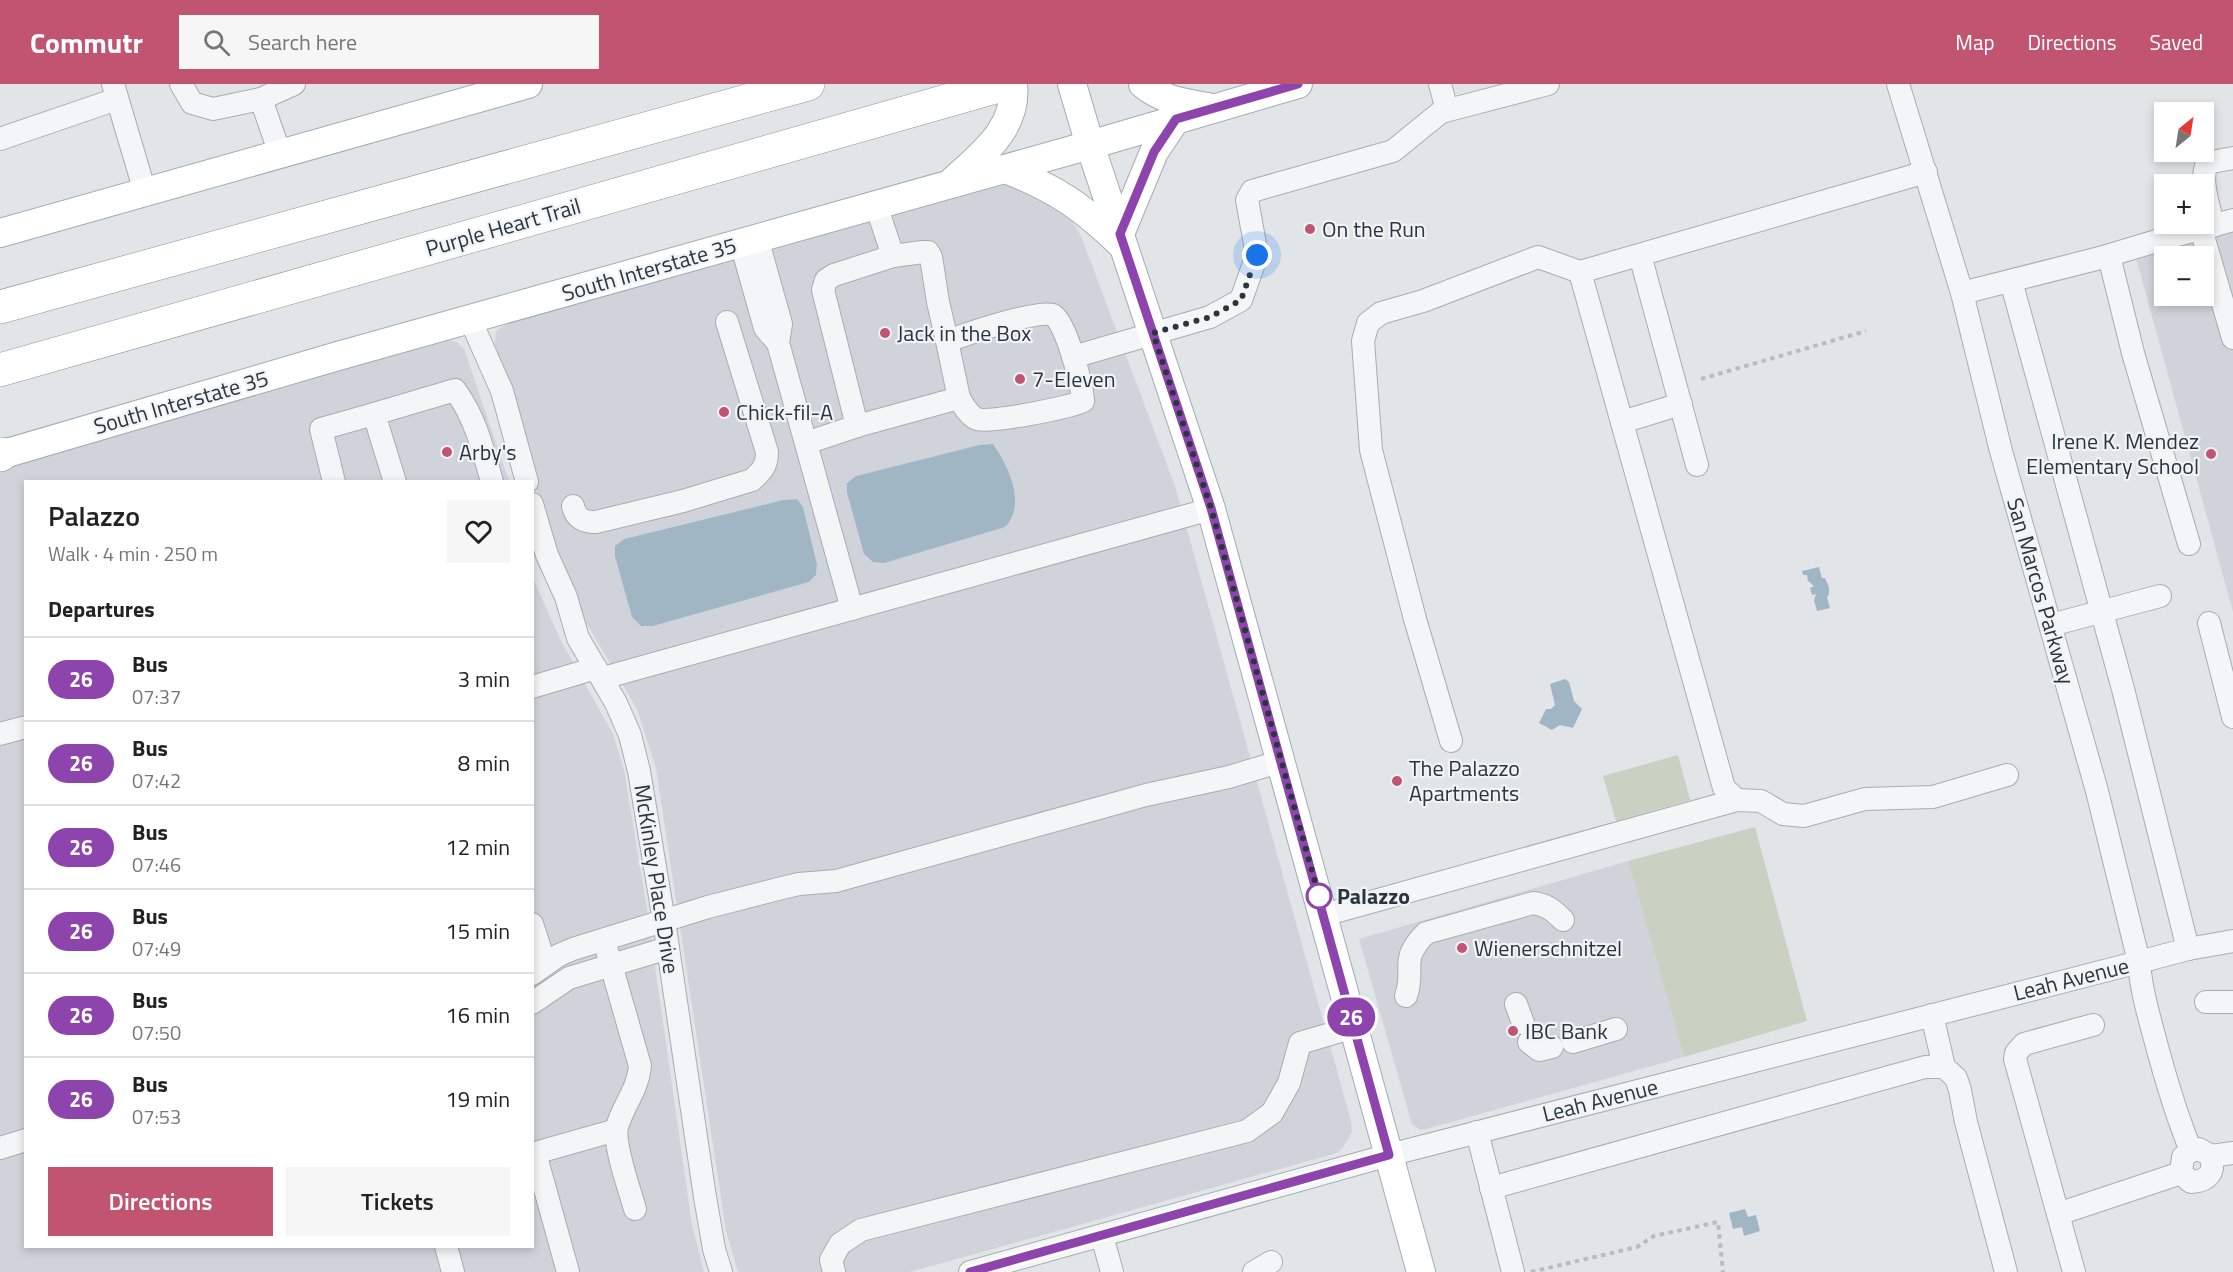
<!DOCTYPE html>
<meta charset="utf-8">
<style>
body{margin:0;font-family:"Titillium Web",sans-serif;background:#f6f6f6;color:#222;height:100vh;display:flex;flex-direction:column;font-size:22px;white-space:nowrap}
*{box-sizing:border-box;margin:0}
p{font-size:20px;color:#767676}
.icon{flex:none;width:33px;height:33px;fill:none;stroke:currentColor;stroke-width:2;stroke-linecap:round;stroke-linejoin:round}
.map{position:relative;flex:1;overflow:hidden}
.side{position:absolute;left:24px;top:396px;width:510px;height:768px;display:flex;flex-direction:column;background:#fff;border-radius:0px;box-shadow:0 3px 9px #0003}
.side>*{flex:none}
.badge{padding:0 12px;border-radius:20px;font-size:21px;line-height:39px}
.needle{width:39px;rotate:30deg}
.controls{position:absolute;left:2154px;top:18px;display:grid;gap:12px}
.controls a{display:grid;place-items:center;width:60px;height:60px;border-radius:0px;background:#fff;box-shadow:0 3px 9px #0003;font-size:30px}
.you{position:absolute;width:30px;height:30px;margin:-15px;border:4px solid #fff;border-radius:50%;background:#1a73e8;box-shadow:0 0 0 9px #1a73e833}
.map>.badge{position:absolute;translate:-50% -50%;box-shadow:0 0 0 3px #fff}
h2{padding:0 24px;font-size:22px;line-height:54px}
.round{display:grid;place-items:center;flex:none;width:63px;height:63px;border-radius:0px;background:#f6f6f6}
.headline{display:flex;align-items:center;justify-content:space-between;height:102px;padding:0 24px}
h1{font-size:28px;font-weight:600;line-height:45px}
.action{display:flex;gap:12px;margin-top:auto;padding:12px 24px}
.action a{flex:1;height:69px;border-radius:0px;background:#c05471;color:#fff;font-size:24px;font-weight:600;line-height:69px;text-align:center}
.action a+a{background:#f6f6f6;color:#222}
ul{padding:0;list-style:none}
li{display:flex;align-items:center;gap:18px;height:84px;padding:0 24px;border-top:2px solid #e0e0e0}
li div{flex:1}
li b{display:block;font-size:22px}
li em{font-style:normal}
li .badge{min-width:66px;font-weight:700;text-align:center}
header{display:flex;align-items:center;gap:36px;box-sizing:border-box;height:84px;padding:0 30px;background:#c05471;color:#fff}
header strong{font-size:28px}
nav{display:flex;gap:33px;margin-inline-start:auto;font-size:21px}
.search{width:420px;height:54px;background:#f6f6f6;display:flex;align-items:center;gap:15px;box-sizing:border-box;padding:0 21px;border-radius:0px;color:#767676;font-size:22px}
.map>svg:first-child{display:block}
</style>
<header>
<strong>Commutr</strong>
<div class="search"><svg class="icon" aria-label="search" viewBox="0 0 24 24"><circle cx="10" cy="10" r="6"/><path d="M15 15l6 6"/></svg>Search here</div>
<nav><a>Map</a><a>Directions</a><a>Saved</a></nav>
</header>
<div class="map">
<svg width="2233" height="1188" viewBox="0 0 2233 1188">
<rect width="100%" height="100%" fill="#e1e5e8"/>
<g fill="#d0d4da" fill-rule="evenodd">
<path d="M986,101H1008L1033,106L1070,134L1081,152L1175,402L1351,1037L1352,1048L1344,1062L1337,1069L910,1188H738L726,1147L656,684L637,625L584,535L559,482L495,260L496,247L508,239ZM979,361L864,470L847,409V399L856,392ZM797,415L803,423L817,480L816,491L809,498L653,542H641L624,455L783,416Z"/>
<path d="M2233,147V528L2136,174ZM2164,172H2204V212H2164Z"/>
<polygon points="447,256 457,258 464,265 509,397 26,398 26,1162 532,1162 533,494 560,555 613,650 624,686 646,819 692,1141 704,1188 0,1188 0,383"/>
<polygon points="1628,777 1684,973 1430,1044 1420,1046 1412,1040 1359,855"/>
</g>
<g fill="#c9d1c3">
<polygon points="1678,671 1690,716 1616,737 1603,692"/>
<polygon points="1755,743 1807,937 1684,973 1628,777"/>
</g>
<g fill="#a0b6c5">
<path d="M993,360C1008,381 1027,421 1005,443L884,479L873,478L864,470L847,409V399L856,392L979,361Z"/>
<polygon points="797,415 803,423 817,480 816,491 809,498 653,542 641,542 632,533 615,472 615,462 624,455 783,416"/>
<polygon points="1819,483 1822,494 1825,494 1829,503 1829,510 1827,513 1830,524 1817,527 1814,516 1816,510 1812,511 1810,504 1814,502 1808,497 1807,491 1803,491 1802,487"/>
<polygon points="1565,595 1569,598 1574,617 1582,625 1573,644 1560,641 1552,646 1539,639 1546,625 1551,625 1555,621 1550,600"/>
<polygon points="1745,1125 1748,1133 1756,1131 1760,1147 1744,1152 1742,1143 1733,1145 1729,1129"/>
</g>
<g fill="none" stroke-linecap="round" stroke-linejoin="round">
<defs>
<g id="minor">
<polyline points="113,0 145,108"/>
<polyline points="181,0 192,19 213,25 261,15"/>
<polyline points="1440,0 1447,26"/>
<path d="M1898,0L1962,209L2001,367L2097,707L2139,878C2141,905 2148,929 2155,955C2165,993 2176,1030 2191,1067L2199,1065L2211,1072C2215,1088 2209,1097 2191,1098L2181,1089L2183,1073L2191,1067"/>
<polyline points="0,55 117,15"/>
<polyline points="280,70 261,15 294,0"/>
<path d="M2213,142C2210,123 2199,97 2207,79L2233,74"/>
<polyline points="2201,145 2233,254"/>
<polyline points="757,154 781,240 778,259 852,525"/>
<polyline points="741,159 765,244 778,259"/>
<polyline points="1640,171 1697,381"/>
<polyline points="2109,172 2133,269 2189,460"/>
<polyline points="1580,188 1724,704 1737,716 1761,717 1783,730 1804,732 1865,715 1933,713 2007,691"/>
<polyline points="2011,197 2123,605 2188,865"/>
<polyline points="1962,209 2100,174 2163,155 2233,136"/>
<polyline points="470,235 502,307 527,398"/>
<polyline points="947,257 959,314"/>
<polyline points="1073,273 1210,233 1241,216 1257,171 1247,116 1252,107 1393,67 1441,28 1548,0"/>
<polyline points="1622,338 1681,320"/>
<path d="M857,342L959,314C964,322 968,331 977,335C987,340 1072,323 1083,317C1082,300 1066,239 1053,231C1041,224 964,251 947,257L938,218L931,173L928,168H923L893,172"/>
<polyline points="806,359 857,342 823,206 826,196 834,191 893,172 876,121"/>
<polyline points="334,398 321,345 374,330"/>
<path d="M395,398L374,330L455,306C475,333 483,365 492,398"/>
<polyline points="532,420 547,471 566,513 578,554 616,619 630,651 639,687 664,837 705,1113 714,1165 721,1188"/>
<path d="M573,422C576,435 584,438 596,438L683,417L752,396C762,387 767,382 767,368L727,238"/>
<polyline points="2209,539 2233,633"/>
<polyline points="2051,541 2160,512"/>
<polyline points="603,594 1211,425"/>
<polyline points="532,603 596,584"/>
<polyline points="0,650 26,643"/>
<polyline points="1451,657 1415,535 1371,366 1363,257 1368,239 1381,229 1423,217 1538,173 1580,188 1926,88"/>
<polyline points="1324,831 1737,716"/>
<polyline points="532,840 545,880"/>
<path d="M604,856L640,982C638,1006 623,1021 617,1043C613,1060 630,1107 635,1125"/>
<polyline points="532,890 559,871 573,865 708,823 782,804 799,800 836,797 1146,711 1229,693 1282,677"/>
<path d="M1406,912C1416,884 1398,877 1426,849L1533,819C1547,821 1553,826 1563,836"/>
<polyline points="2206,918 2233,918"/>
<polyline points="532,919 569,894 668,864"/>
<polyline points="1516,920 1523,939"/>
<polyline points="1932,931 1944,983 1956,994 1960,1006 1966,1038 2006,1188"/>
<polyline points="1529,958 1539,966 1552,963"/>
<polyline points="1573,958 1616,945"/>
<polyline points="1477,1048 1513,1188"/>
<polyline points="0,1064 26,1056"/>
<polyline points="2211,1072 2233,1069"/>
<polyline points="1491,1104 1925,983 1944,983"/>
<polyline points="2058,1130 2181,1089"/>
<polyline points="1102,1152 1112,1188"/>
<polyline points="446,1162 453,1188"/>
<polyline points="568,1188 535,1069 616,1046"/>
<polyline points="834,1188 831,1176 840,1160 861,1146 1247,1047 1272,1029 1289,999 1300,959 1354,943"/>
<polyline points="970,1188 1389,1071 2139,878 2188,865 2233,857"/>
<polyline points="1254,1188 1271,1178"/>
<polyline points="2074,1188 2015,975 2016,969 2024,960 2093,941"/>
</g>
<g id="major">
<polyline points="1072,0 1090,61 1211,425 1421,1188"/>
<path d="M1143,0C1162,16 1184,19 1208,23"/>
<path d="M1005,85C1055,104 1081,122 1120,159"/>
<path d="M953,97C982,70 1018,44 1013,0"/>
<polyline points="0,149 528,0"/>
<polyline points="1120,150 1154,68 1176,35"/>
<polyline points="0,371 338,272 1090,61 1298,0"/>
</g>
<g id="highway">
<polyline points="0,223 808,0"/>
<polyline points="0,286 1006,0"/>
<polyline points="0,371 2,370"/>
</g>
</defs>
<use href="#minor" stroke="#a7adb2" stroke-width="24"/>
<use href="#major" stroke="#a2abb3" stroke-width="30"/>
<use href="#highway" stroke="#8a949d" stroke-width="34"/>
<g stroke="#b8bbc0" stroke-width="4" stroke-dasharray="4.5 4.5" stroke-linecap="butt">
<polyline points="1701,295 1866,247"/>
<polyline points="1531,1188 1637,1163 1654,1152 1718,1138 1723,1188"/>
</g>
<use href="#minor" stroke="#f4f5f7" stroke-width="22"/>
<use href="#major" stroke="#fff" stroke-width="28"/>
<use href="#highway" stroke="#fff" stroke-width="33"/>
</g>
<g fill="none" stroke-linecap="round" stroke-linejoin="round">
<defs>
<polyline id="line" points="970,1188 1389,1071 1211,424 1120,150 1154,68 1176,35 1298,0"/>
</defs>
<use href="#line" stroke="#fff" stroke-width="14"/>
<use href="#line" stroke="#8e44ad" stroke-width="9"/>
<polyline stroke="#2b353e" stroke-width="6" stroke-dasharray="0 10.8" points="1257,171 1241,216 1210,233 1153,249 1211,424 1319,812"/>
</g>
<g fill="#c05471" stroke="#f1f4f6" stroke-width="2">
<circle cx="1310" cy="145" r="6"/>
<circle cx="885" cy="249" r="6"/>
<circle cx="1020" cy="295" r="6"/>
<circle cx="724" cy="328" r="6"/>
<circle cx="447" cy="368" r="6"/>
<circle cx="2211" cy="370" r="6"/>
<circle cx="1397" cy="697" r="6"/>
<circle cx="1462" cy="864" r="6"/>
<circle cx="1513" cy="947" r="6"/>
</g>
<circle fill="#fff" stroke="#8e44ad" stroke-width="3" cx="1319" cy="812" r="12"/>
<g text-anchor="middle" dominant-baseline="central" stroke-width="4.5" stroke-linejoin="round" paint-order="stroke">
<g font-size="22" fill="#2b353e" stroke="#f1f4f6">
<text transform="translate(503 143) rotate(-16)">Purple Heart Trail</text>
<text transform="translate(649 185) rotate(-16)">South Interstate 35</text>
<text transform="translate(181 318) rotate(-16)">South Interstate 35</text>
<text transform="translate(2041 507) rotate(74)">San Marcos Parkway</text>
<text transform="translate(657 795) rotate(81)">McKinley Place Drive</text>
<text transform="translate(2071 895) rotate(-14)">Leah Avenue</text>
<text transform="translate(1600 1016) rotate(-14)">Leah Avenue</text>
</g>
<g font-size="22" fill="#2b353e" stroke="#f1f4f6" text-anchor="start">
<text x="1322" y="145">On the Run</text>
<text x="897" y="249">Jack in the Box</text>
<text x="1032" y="295">7-Eleven</text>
<text x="736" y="328">Chick-fil-A</text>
<text x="2199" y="357" text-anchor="end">Irene K. Mendez<tspan x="2199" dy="25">Elementary School</tspan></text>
<text x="459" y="368">Arby's</text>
<text x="1409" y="684">The Palazzo<tspan x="1409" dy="25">Apartments</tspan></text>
<text x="1474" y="864">Wienerschnitzel</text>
<text x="1525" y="947">IBC Bank</text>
</g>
<g font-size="22" font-weight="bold" fill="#2b353e" stroke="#f1f4f6" text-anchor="start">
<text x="1337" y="812">Palazzo</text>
</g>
</g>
</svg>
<div class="controls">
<a><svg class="needle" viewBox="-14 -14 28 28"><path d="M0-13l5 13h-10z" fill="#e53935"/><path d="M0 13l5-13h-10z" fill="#767676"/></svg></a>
<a>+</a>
<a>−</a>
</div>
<div class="you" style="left:1257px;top:171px"></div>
<b class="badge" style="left:1351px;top:933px;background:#8e44ad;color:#fff">26</b>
<section class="side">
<div class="headline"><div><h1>Palazzo</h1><p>Walk · 4 min · 250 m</p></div><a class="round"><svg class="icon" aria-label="heart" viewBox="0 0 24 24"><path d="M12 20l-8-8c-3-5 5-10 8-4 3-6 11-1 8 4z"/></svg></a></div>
<h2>Departures</h2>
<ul>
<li><span class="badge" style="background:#8e44ad;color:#fff">26</span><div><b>Bus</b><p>07:37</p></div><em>3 min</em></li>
<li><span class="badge" style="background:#8e44ad;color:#fff">26</span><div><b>Bus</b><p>07:42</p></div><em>8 min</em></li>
<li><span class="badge" style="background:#8e44ad;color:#fff">26</span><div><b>Bus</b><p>07:46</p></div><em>12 min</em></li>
<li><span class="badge" style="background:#8e44ad;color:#fff">26</span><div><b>Bus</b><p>07:49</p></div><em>15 min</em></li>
<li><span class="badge" style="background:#8e44ad;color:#fff">26</span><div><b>Bus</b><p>07:50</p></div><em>16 min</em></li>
<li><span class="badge" style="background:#8e44ad;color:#fff">26</span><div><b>Bus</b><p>07:53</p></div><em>19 min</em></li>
</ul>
<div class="action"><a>Directions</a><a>Tickets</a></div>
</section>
</div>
